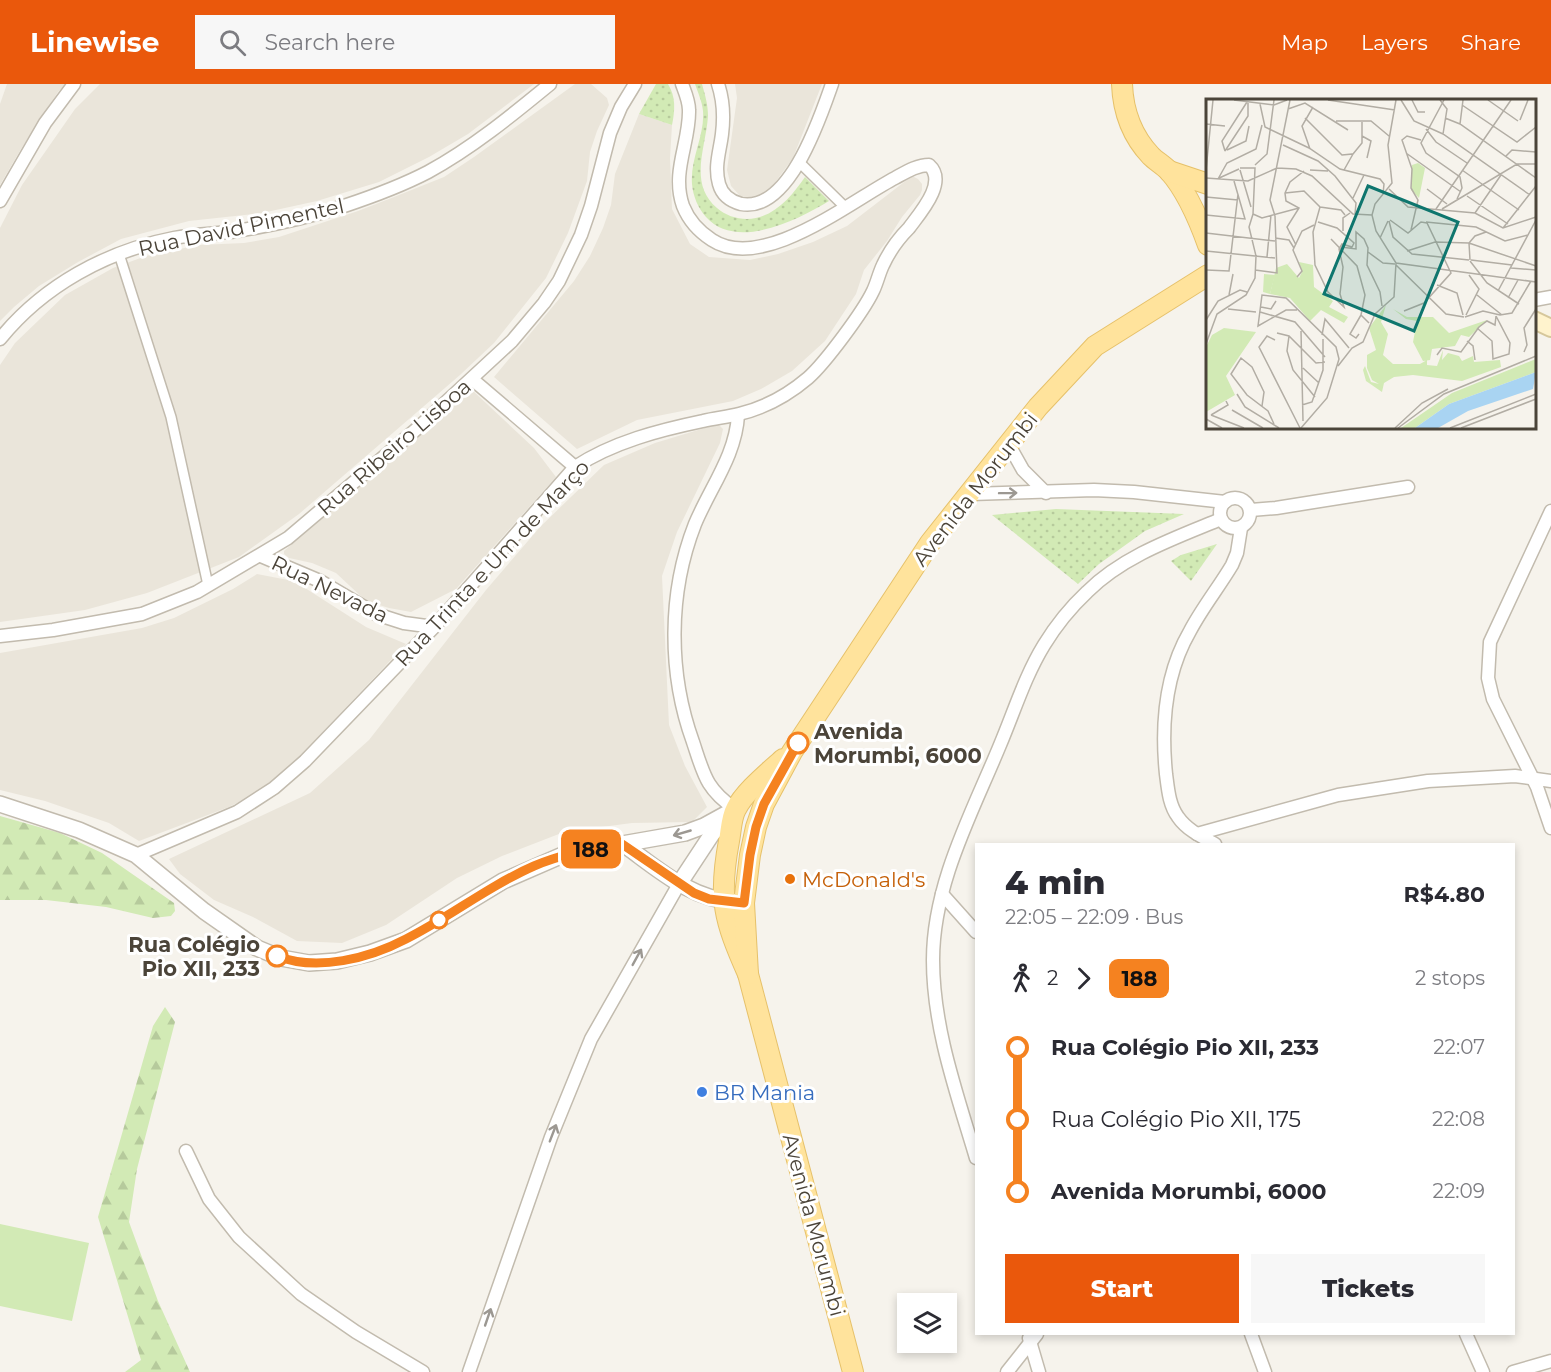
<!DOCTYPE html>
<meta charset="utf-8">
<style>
body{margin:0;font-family:Montserrat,sans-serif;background:#f7f7f7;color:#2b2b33;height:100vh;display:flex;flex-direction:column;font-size:22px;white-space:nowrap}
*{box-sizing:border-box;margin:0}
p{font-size:20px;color:#7c7c81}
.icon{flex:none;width:33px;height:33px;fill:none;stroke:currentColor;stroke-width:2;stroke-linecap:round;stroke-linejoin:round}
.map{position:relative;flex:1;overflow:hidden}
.details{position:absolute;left:975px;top:759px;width:540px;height:492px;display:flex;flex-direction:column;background:#fff;border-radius:0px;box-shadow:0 3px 9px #0003}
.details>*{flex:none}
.badge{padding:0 12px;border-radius:9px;font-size:21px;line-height:39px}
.buttons{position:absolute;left:897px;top:1209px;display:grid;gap:12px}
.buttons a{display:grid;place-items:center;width:60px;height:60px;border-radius:0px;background:#fff;box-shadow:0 3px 9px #0003;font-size:30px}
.map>.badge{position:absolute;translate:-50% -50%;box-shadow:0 0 0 3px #fff}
.legs{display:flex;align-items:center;gap:9px;height:66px;padding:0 30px;font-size:20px}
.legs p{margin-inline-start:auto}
.summary{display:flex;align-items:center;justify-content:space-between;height:102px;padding:0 30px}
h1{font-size:33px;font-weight:800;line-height:45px}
.primary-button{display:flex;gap:12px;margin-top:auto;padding:12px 30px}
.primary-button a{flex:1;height:69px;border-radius:0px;background:#ea580c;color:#fff;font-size:24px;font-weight:800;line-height:69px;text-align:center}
.primary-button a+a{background:#f7f7f7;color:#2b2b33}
ul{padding:0 30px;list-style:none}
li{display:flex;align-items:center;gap:21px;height:72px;font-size:22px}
li i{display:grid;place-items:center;width:9px;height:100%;margin:0 8px;background:currentColor}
li i::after{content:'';width:15px;height:15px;margin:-8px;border:4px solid;border-radius:50%;background:#fff}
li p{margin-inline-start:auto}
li:first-child i{background:linear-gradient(#0000 50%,currentColor 0)}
li:last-child i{background:linear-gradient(currentColor 50%,#0000 0)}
header{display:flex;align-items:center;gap:36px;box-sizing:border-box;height:84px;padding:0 30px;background:#ea580c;color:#fff}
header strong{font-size:28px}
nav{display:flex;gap:33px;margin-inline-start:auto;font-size:21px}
.search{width:420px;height:54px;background:#f7f7f7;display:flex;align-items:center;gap:15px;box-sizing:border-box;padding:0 21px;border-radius:0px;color:#7c7c81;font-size:22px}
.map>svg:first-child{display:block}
</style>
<header>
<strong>Linewise</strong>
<div class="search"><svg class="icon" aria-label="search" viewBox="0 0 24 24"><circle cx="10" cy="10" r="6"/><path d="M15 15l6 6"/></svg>Search here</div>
<nav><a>Map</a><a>Layers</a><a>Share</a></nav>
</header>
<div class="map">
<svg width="1551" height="1288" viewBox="0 0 1551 1288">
<defs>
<pattern id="forest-firs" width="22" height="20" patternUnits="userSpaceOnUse" patternTransform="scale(1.5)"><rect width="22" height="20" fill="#d2eab5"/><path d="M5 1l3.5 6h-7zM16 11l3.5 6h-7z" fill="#b6ca9c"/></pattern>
<pattern id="park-dots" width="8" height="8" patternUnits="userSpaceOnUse" patternTransform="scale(1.5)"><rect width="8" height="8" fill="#d2eab5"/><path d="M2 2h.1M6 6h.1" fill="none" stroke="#b6ca9c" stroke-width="1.8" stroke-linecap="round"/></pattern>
</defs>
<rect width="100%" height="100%" fill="#f6f3ec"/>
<g fill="#eae5da">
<polygon points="7,0 66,0 58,8 21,65 0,101 0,20"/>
<polygon points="100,0 534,0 468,50 429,73 379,98 317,117 262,129 189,137 121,155 78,178 39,202 14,223 0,237 0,144 22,101 75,25"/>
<polygon points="575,0 591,0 607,14 609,21 597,47 590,68 587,97 568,149 546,194 494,259 460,291 299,430 239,473 147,509 85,526 0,538 0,281 15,259 65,211 113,184 146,172 199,161 244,159 279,153 358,127 394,113 444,93 474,73"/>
<polygon points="735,0 822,0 793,74 769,107 755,114 741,113 731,102 727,86 737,14"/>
<polygon points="639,30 672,41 670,74 672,125 690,160 709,173 750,176 778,170 813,158 847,142 912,92 918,95 922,100 922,106 920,111 902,133 887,157 864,186 856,210 825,257 792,287 761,305 733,317 637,336 577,365 494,293 574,197 590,172 603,144 611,121 615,90"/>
<polygon points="472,306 534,364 556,393 456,505 411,528 389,524 366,517 336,489 312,479 289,474 284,470 284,467"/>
<polygon points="718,340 723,345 720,359 677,448 662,492 669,641 685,682 707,723 692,738 632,739 564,748 502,772 457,794 386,841 342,859 297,857 253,833 214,816 180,790 169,775 310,709 369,656 486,506 540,443 604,381 655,359"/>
<polygon points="257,490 288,496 305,504 366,543 406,560 298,674 257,709 229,723 139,757 109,739 45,717 0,706 0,569 142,544 174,534 233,505"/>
</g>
<polygon fill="#d2eab5" points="0,1140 89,1159 72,1237 0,1222"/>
<g fill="url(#forest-firs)">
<polygon points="0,732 60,749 102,769 174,819 175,827 171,832 153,834 106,823 46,816 0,816"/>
<polygon points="165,923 175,938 137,1085 129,1138 158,1217 190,1288 125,1288 141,1276 98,1133 153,942"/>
</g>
<g fill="url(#park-dots)">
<path d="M656,0H668C676,13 675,26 672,41L639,30Z"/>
<path d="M695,0H702C705,11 708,20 708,32C706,64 688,99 717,124C725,131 736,135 747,135C773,135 792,112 805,93L829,117C798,136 736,167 706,133C698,124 693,112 692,100C690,75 705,51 703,27C702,17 698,9 695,0Z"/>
<polygon points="1056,425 1184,430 1145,447 1099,480 1078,500 992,431"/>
<polygon points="1217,460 1191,497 1171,477 1181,471"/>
</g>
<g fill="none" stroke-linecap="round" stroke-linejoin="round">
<defs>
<g id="pedestrian">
<polyline points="799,78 846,124"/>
<polyline points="119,170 171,333 208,501"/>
</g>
<g id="minor">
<path d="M718,0C723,15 724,34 722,50C720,67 714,82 719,100C722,111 730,117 741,120C789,129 820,34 832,0"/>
<polyline points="0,117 45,39 74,0"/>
<polyline points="1534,216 1551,213"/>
<path d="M0,255C43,202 106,167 174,154C195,150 216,150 237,147C273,141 309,133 344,122C368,114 405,100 428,88C472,64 511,32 550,0"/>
<polyline points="472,295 575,383"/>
<polyline points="1009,361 1023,386 1046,409"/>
<polyline points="971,410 1094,406 1134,408 1225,418"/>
<circle cx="1235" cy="429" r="15"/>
<polyline points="1251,426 1276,424 1408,403"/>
<polyline points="1551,427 1490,558 1488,594 1493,615 1537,703 1551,744"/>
<polyline points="261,472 320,497 376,530 404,539 434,543"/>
<polyline points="0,552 53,546 142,530 197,508 288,454 419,343 512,257 544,219 559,197 581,151 591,122 610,49 621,23 635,0"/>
<path d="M735,725C706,705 704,691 693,658C668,589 668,509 695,440C710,404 736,371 738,331"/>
<polyline points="1197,750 1338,711 1428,697 1515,692 1551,697"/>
<path d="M1215,760C1202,753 1187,746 1178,733C1169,721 1168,705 1166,690C1161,641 1165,590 1190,547C1202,524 1219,503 1232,481L1237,469L1241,444"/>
<path d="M136,771L237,728L274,704L305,677L434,543L575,383C613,358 660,346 703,337C715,334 728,333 739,330C764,324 788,311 808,294C825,279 863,228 873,207C877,199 879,189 883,181C889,168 899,154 909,144C920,129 948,98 929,81C917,81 906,88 895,94C851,117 762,189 712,156C698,147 689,137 683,122C671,88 690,58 689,26C689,17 685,8 682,0"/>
<polyline points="942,810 976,848"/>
<polyline points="186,1067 209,1115 239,1153 301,1210 356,1248 423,1288"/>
<path d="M976,1074C957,1010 933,944 933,876C933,800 972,729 1000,661C1014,628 1025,592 1044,561C1055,543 1071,523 1087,508C1123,472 1175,454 1221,435"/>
<polyline points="1251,1250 1265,1288"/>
<polyline points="1466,1250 1483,1288"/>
<polyline points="1029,1254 1039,1288"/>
<polyline points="469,1288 551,1053 591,955 679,800"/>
<polyline points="1007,1288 1037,1250"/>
<polyline points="1513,1288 1551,1277"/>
</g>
<g id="tertiary">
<polyline points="0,720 79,746 136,771 204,827 257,864 281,874 309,879 337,877 370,869 406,856 503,797 565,770 685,749 704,742 735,725"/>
<path d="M623,760C658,785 690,815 735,818"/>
<polyline points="679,800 712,750 725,736"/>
</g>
<polyline id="secondary" points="1534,236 1551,244"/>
<g id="primary">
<path d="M1122,0C1123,27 1132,52 1151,72C1156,77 1163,81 1169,87C1186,106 1199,136 1208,161"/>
<polyline points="1169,87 1208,100"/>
<path d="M783,675C769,688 744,708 736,725C731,734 731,747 729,757C718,815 724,836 748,890L853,1288"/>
<polyline points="748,890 744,819 750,771 756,743 764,720 792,668 930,459 1038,323 1095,262 1208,191"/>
</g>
</defs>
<use href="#pedestrian" stroke="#c2bbae" stroke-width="12"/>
<use href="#minor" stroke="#c2bbae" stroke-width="15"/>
<use href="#tertiary" stroke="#c2bbae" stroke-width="18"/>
<use href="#secondary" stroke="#d6c79b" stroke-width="20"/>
<use href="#primary" stroke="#e6c16a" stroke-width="22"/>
<use href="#pedestrian" stroke="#fff" stroke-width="9"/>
<use href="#minor" stroke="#fff" stroke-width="12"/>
<use href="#tertiary" stroke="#fff" stroke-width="15"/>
<use href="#secondary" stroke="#fff3cd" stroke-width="16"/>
<use href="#primary" stroke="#ffe39c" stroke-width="20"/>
</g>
<defs><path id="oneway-shaft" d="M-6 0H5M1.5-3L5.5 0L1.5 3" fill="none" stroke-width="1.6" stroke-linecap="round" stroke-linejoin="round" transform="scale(1.5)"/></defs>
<g stroke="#9c9892">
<use href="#oneway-shaft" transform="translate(1008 409) rotate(-1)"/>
<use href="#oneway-shaft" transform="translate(682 749) rotate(164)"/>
<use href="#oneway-shaft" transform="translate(637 873) rotate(-61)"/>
<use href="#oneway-shaft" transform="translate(553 1049) rotate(-69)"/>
<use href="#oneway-shaft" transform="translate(488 1233) rotate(-71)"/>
</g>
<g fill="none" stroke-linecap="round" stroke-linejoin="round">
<defs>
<path id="line-1" d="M277,872C317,888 370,874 406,855C450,833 488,802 534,782C562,770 592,764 622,760L694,809L709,815L744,819L750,771L756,743L764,720L798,659"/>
</defs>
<use href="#line-1" stroke="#fff" stroke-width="14"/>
<use href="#line-1" stroke="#f58220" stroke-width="9"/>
</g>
<g fill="#fff" stroke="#f58220" stroke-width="3">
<circle cx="798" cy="659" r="10"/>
<circle cx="439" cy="836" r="8"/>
<circle cx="277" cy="872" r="10"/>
</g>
<circle fill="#e8710a" stroke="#fff" stroke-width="2" cx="790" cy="795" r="6"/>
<circle fill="#3f7fe0" stroke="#fff" stroke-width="2" cx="702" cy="1008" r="6"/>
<g text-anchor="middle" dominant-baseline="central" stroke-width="6" stroke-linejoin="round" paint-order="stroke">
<g font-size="21" fill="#4b4439" stroke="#fff">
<text transform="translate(241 143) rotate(-12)">Rua David Pimentel</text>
<text transform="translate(394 363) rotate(-41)">Rua Ribeiro Lisboa</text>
<text transform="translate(975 405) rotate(-52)">Avenida Morumbi</text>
<text transform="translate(492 479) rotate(-47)">Rua Trinta e Um de Março</text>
<text transform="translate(330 505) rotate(26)">Rua Nevada</text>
<text transform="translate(814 1141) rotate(75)">Avenida Morumbi</text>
</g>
<g font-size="21" font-weight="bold" fill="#4b4439" stroke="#fff" text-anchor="start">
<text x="814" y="647">Avenida<tspan x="814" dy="24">Morumbi, 6000</tspan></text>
<text x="260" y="860" text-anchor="end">Rua Colégio<tspan x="260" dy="24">Pio XII, 233</tspan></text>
</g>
<g font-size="21" fill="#c56008" stroke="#fff" text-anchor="start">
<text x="802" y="795">McDonald's</text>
</g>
<g font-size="21" fill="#366cbe" stroke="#fff" text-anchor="start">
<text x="714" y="1008">BR Mania</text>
</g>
</g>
<g transform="translate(1206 15)">
<rect width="330" height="330" fill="#f6f3ec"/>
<path d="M212,64L219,69L213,99L205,91L206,66ZM93,163L107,166L108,188L127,202L123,208L142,218L138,224L115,211L104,222L84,199L64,195L70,169L81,165L93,179L96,173ZM180,206L175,223L182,235L177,256L187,265H214L221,261V266L231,267L237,251L236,261L242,254L253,257L256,262L267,257L268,263L294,261L295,268L256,282L207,276L188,278L178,284L176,293L160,282L157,271L159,267L165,283L173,285L166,281L161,269V256L170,251L163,229ZM187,210L201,218H227L243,234L281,221L263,238L255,236L249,247L226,250L224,261L217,262L207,243L211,222L200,220Z" fill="#d2eab5"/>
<path d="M18,229L50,233L20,277L29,296L0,313V248L6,236Z" fill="#d2eab5"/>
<path d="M58,175L69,176L64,195L57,193ZM330,260V273L243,305L209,329H195L246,294Z" fill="#d2eab5"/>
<path d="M330,273L327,290L262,312L232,329H209L243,305Z" fill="#a9d4f2"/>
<path fill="none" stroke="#b2ada4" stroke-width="1.5" d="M28,1L68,6L81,1M122,1L189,11M190,1L182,46L186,84L169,105L166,116L170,132L190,164L330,183M195,1L208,22L237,35L324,96M206,1L212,13H219M234,1L241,10L237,35M238,1L215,44L220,54L254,78L256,89L251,100M282,1L312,22M54,5L59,28L103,49L134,70L174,80L178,85L177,95M256,6L311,43L330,28M82,10L99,4L142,31M99,19L136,56L147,55L138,71M239,19L254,25L330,79M314,21L322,1M130,22H165L183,37M0,25L19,27M254,25L257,1M220,30L230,43L261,64M156,37L165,42L161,59M77,46L112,62L129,77L150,104L149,115M104,50L96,27L107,8M21,51L40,42L43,27M19,52L16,42L41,3M19,52L42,17V4M200,54L255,93M147,55L156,44V23M300,57L306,51L330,53M49,66L61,55L68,1M0,71L7,1M34,71L45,108M104,71L122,72M256,71L313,111M0,79L42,82L71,69L90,70L106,77L147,115L166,116M11,80L33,70M12,80L21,64L50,50L56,26M183,90L202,108L269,114L297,129L330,118M221,90L241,105M79,94L98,92L114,108L107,133L109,166L122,193L138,208L134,195L137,168L133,150L136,145L146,148L148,144L131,129L112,123M261,97L302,125M0,98L32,101M147,99L158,76M114,108L135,111L139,116M230,110L305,1M236,110L311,65H330M269,114L295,76M47,115L56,119L93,109M0,116L39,120L28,82M184,121L202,134L215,123L221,124L245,174L218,204L198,212M183,122L187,138L206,155L263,161M220,123L270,128L299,142L322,136M297,129L330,87M205,131L212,101L205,89L206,70L196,41L201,37L215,41M137,132V119L144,114M0,134L69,142M69,139L83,141L88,149M174,139L182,122M125,140L151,167L159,196L155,216L163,224M90,146L81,128L93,109L80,102L79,94L84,83L98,72M135,148L150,150V133L158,140L162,149L161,166L174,193L176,207M0,152L69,159M201,152L229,143L263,144L330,167M162,153L177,164L189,165M61,158L65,116M264,161L263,144L269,137L280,133M265,161L306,166M264,162L281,184L313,205M190,166L240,215L258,218M305,169L330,171M0,171L23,172L32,95M49,171L71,174L69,117L64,101L84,1M91,178L96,172L87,151L96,132L108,126M231,186L251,194L257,216M292,192L330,121M23,196L27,175M271,196L296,216M302,199L312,181M55,208L65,210L70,202M22,210L50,213M91,211H80L52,227L56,196L80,199L130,248L133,260L121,299L95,329M54,213L89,223L119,258M260,216L273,190L263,176M259,218L277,212L294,216L306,214L325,182M0,221L12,202L34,191L41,193M271,229L286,242L287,260L303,255L304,244L290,217M95,232L97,322M71,234L83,237L110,264L119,263M153,235L150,239L144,235L155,216M116,236L119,220L143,249M83,237L81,252L87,271L109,298M69,241L61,237L53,248L94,329M261,242L267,247L269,261M0,245L11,215L40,196L49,179L50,157L43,128L47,115L49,69H34M318,253L321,246L318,229L330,210M231,256L236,249L255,253L273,228L281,222L289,226L290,217M132,267L146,249L157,243L169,215L188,198L190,164M97,269L113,284M31,295L39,308L73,329M96,306L106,303L117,271V240M56,307L58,293L46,268L35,259L25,275L41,296L62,312L68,325M26,311L57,329M5,316L38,329M5,316L22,306L20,302M0,320L16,329M189,329L216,304L242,290M192,329L238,295L330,257M244,329L330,295M255,329L330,300"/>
<path fill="#0f766e" fill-opacity="0.15" stroke="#0f766e" stroke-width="3" d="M162,87L252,123L208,232L118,195Z"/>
<rect width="330" height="330" fill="none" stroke="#4b4439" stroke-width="3"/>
</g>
</svg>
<div class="buttons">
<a><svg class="icon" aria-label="layers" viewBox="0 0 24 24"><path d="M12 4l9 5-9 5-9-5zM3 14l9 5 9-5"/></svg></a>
</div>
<b class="badge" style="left:591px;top:765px;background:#f58220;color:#111">188</b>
<section class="details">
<div class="summary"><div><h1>4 min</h1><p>22:05 – 22:09 · Bus</p></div><b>R$4.80</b></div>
<div class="legs"><svg class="icon" aria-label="walk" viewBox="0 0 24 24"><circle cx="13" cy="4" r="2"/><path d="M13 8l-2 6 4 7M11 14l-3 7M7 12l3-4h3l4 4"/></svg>2<svg class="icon" aria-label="forward" viewBox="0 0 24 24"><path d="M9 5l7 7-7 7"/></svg><b class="badge" style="background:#f58220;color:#111">188</b><p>2 stops</p></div>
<ul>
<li><i style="color:#f58220"></i><b>Rua Colégio Pio XII, 233</b><p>22:07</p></li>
<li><i style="color:#f58220"></i><span>Rua Colégio Pio XII, 175</span><p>22:08</p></li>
<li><i style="color:#f58220"></i><b>Avenida Morumbi, 6000</b><p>22:09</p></li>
</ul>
<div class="primary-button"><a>Start</a><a>Tickets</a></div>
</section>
</div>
